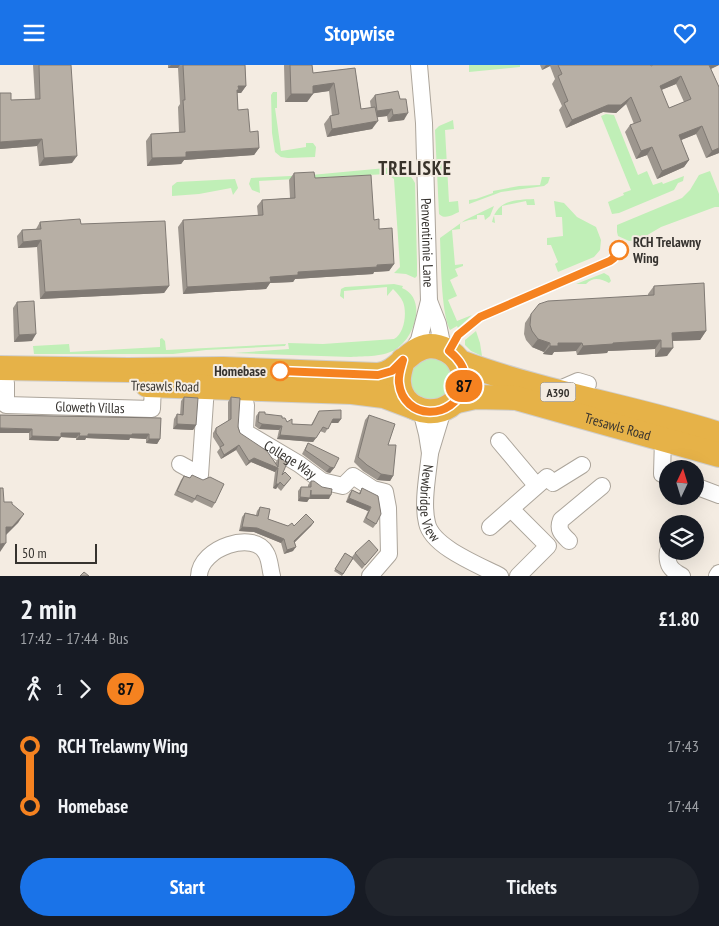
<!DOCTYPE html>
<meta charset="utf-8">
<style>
body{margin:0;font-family:"PT Sans Narrow",sans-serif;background:#20242c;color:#f1f3f6;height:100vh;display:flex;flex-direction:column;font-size:19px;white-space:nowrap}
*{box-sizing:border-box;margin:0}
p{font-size:16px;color:#9ea1a6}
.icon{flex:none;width:28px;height:28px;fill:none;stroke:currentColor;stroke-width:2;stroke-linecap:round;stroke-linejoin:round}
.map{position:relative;height:511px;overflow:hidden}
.details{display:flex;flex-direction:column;background:#171b24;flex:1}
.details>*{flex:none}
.badge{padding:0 10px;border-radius:16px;font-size:18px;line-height:32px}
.needle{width:32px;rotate:4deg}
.tools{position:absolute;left:659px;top:395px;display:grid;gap:10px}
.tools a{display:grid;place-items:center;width:45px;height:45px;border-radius:50%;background:#171b24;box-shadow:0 5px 20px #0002;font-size:25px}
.scale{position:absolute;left:15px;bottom:12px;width:82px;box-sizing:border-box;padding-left:5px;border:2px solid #36332f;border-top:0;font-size:14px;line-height:18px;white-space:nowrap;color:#36332f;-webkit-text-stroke:4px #f4ece2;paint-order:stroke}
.map>.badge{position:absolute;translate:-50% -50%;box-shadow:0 0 0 2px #fff}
.legs{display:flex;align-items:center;gap:8px;height:55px;padding:0 20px;font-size:16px}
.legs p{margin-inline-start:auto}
.overview{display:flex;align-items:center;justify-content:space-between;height:85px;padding:0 20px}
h1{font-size:28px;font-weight:700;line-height:38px}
.button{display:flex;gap:10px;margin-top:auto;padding:10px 20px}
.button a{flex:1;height:58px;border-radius:30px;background:#1a73e8;color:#fff;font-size:20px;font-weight:700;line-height:58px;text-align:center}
.button a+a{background:#20242c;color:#f1f3f6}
ul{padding:0 20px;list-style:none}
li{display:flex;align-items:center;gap:18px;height:60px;font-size:19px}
li i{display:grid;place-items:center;width:8px;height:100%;margin:0 6px;background:currentColor}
li i::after{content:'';width:12px;height:12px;margin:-6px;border:4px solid;border-radius:50%;background:#171b24}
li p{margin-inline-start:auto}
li:first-child i{background:linear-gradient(#0000 50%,currentColor 0)}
li:last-child i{background:linear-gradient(currentColor 50%,#0000 0)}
header{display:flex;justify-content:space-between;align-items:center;height:65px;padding:0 20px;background:#1a73e8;color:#fff;font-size:22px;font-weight:700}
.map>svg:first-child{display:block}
</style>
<header><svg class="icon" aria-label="menu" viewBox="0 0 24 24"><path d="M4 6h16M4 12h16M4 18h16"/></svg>Stopwise<svg class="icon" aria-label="heart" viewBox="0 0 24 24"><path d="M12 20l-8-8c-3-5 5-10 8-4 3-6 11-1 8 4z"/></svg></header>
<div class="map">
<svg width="719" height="511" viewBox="0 0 719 511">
<rect width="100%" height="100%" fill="#f4ece2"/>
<g fill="#c0efb7">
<polygon points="469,0 520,0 520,2 469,7"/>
<polygon points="273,27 277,27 277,43 275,43 281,86 306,82 306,78 313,78 316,82 315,92 288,93 281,92 275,87 272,68 271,30"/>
<polygon points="606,49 614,50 638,110 647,106 653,120 662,117 663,119 684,111 683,116 678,118 674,125 619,148 612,149 608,137 624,130 623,128 631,125 601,51"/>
<path d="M453,55L454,64L445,65L449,137L458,136L459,147C452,150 445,155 439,149L435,65L439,61Z"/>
<path d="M386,103C399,102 409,106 415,118L417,198V211L415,213L406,209L394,208L400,202L394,114L387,109L259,116L260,128L252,125L249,119L251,113L311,110Z"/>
<polygon points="710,106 719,129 719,142 715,142 661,162 639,175 629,176 618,171 617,167 617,160 682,133 690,125 699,110"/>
<polygon points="542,112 550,112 548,118 544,121 501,127 469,139 469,135 476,134 493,128 493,126 519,121 540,120"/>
<polygon points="235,114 238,123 233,130 231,123 199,129 172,131 172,121 177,117"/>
<path d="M534,134L535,140H527L526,136L502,141V150H494L495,158L492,157C497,135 514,135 534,134Z"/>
<polygon points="554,136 564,138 577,152 596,162 601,175 600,185 594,192 558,207 555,199 558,197 551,180 547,180 547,173 563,171 562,152 556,152"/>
<path d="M494,141L490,151L485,155L484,150H477V154L469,155L460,158V164L452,165L455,200L463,199V201L455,204L458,211L450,215L457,231L448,235L457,256L472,250L458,263L457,261L450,265C441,248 441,195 440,173L465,155Z"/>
<path d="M604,208L609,211L611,216L609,218C602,214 593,211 586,219H576Z"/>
<path d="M394,219L403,221L402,223C428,234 414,273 396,284C385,292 364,291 351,292L234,288L289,284L288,278L323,279L394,274C405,268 407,247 403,237C401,232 397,228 393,224L387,231V222L344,226V234L340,231L341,224L345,222Z"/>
<polygon points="476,266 480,278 482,291 471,286 465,280 465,275"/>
<polygon points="162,273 165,276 166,285 286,279 285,281 206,285 173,289 34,289 33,281 69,279 70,287 160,282 160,274"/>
<polygon points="440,291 456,309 448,332 424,336 410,323 409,305 417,295"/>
</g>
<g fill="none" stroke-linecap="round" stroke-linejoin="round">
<defs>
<g id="minor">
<path id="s1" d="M419,0L424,58L429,236L438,259L443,283"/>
<polyline points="410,289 419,275 429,236"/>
<path id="s2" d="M6,318V340L152,344L153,320"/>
<polyline points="555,326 578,316 588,319"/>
<path id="s3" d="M246,340L245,367L299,399L322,416L343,421L353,411L373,424L385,427L388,443L389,489L370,511"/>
<polyline points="421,345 427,369 430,388 443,345"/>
<polyline points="663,374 662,409 668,411"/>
<polyline points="499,376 536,420"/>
<path id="s4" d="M430,388C428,409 422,438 427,458C432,482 479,500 500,511"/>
<polyline points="180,399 200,410 206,322"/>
<polyline points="695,421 719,430"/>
<polyline points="511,444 548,481 518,511"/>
<polyline points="490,462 547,412 553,418 582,400"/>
<path d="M569,476C562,469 557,465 561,455L602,421"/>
<path d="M668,486C666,500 671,505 682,511"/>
<path d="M199,511C200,482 255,465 266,488C270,494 270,504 272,511"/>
<polyline points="717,511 719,508"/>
</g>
<g id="highway">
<path d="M460,297C544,328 633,342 719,369"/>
<path d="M0,303L128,305L223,304L378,310C399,308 408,283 430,281C441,281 454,287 459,297C464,305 466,313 463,322C454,356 402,354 399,318C398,310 401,303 403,295"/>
<polyline points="147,320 352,327 384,331 416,343"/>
<path id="s5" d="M457,336L475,332L516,333L719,390"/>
</g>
</defs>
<use href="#minor" stroke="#aca59b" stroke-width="18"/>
<use href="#highway" stroke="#cfcecd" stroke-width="26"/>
<use href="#minor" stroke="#fff" stroke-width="16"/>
<use href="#highway" stroke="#e6b248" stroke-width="24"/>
</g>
<g fill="#9d968e" fill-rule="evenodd">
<polygon points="33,0 71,0 72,98 39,101 37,81 0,84 11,35 35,34"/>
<polygon points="168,0 245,0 246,21 241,28 237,28 238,45 259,83 254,90 184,95 181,99 147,101 146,76 151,69 179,67 178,42 180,39 178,3 168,3"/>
<polygon points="284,0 312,0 313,8 355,3 361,44 371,43 370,36 375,30 404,55 388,57 387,51 377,52 372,64 327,72 324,59 330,51 332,51 329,26 313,28 307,37 285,37"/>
<path d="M540,0H651V1L719,0L711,4L719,22V88L706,93L696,69L681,75L689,95L684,102L657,114L647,90L636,94L625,67L630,60L634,59L626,39L616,48L603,47L566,63L559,45L562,41L552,19L555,14L550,1L542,5ZM676,19L684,37L669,43L661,25Z"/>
<polygon points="294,108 315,113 374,155 379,164 394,199 389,206 374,207 373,209 295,214 293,217 270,218 266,224 183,229 178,162 183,155 258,151 257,141 262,135 290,133 289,115"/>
<polygon points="40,157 81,159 169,221 164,228 40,234 37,182 18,183 17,171 22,165 36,164"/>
<polygon points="654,221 706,266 700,275 672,276 667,291 655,292 655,284 608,286 607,288 577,290 576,286 554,287 552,290 543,289 544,287 532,282 526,275 524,269 525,258 531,249 648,231 648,229"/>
<polygon points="17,237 32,276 14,277 13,243"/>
<polygon points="184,332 196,360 193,365 173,364 174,354 177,349 180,350 181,336"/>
<polygon points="231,332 240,368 275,398 276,397 279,392 282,410 291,413 281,426 277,422 276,424 273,423 275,407 251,397 246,401 236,385 221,394 217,387 220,383 213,372 213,368 216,363 228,356 228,337"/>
<polygon points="319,346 341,354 338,358 331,358 325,368 320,366 313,377 277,374 279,365 259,364 255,361 256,351 259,347 265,349 282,353 287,357 292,359 311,360"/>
<polygon points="0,350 161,353 160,374 157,379 146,378 146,374 130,373 129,375 86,373 85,375 76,375 76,373 61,372 58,376 29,375 29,368"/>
<polygon points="369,350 388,380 393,411 390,416 377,415 363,406 354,397 365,355"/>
<polygon points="308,378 334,403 330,408 326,407 302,389"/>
<polygon points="192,410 215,438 212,443 195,435 192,438 174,430 181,415 184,411 190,413"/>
<polygon points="311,416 329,434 309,434 307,437 298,436 298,426 301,422 308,422 308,420"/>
<polygon points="362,423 376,459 373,463 363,457 368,446 346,437 349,429 352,425 359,428"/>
<polygon points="260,442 268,454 288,461 314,457 311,461 295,477 293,486 284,489 281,478 254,467 239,466 242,452 245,448 256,450 257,446"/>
<polygon points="378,485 362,504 353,494 342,511 334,506 345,488 352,492 355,488"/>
</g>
<g fill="#807a74">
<polygon points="171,0 180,0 178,3 168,3"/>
<polygon points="546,0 551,0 550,1 542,5"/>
<polygon points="708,0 719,0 704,7"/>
<polygon points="681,11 676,19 654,28 660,21"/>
<polygon points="334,18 329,26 309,29 313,29 307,37 285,37 291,29 313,21"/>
<polygon points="238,21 246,21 241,28 236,28"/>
<polygon points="631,32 626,39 616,48 603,47 566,63 572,55 608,40"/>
<polygon points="392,44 387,51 372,53 377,46"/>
<polygon points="408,48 404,55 388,57 393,50"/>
<polygon points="378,56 372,64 327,72 332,64"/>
<polygon points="702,61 696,69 674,78 679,70"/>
<polygon points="42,74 37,81 0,84 0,77"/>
<polygon points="652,82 647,90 636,94 641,86"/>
<polygon points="259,83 254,90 184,95 181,99 147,101 152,93 186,87"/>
<polygon points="719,83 719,88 706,93 712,86"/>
<polygon points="77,91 72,98 39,101 44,93"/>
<polygon points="689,95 684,102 657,114 662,106"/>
<polygon points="41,175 37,182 18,183 23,177"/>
<polygon points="394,199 389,206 374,207 373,209 295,214 293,217 270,218 266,224 183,229 187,222 270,212 298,207"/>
<polygon points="169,221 164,228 40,234 45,227"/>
<polygon points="706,266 700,275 666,276 672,268"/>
<polygon points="36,269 32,276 14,277 19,270"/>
<polygon points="538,274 550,278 544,287 532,282"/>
<polygon points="661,275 655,284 608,286 607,288 577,290 583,281 613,278"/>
<polygon points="558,278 582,278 576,286 554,287 552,290 543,289 550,281"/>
<polygon points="661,283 673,283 667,291 655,292"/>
<polygon points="333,354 341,354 338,358 330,358"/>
<polygon points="177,359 196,360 193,365 173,364"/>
<polygon points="262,359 282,361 279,365 259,364"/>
<polygon points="0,363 32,364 29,368 0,368"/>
<polygon points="61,368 80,368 76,373 61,372 58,376 29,375 32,371"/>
<polygon points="88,369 149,369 146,374 130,373 129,375 86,373 85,375 76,375 79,371"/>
<polygon points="280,370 316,373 313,377 277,374"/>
<polygon points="149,374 160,374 157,379 146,378"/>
<polygon points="239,380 236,385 221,394 224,390"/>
<polygon points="254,393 278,403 275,407 251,397 246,401 249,396"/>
<polygon points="330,402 334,403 330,408 326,407"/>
<polygon points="381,409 393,411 390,416 377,415"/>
<polygon points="276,419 279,419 276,424 273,423"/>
<polygon points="311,430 331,430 329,434 309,434 307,437 298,436 300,432 309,433"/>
<polygon points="349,433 371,442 368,446 346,437"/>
<polygon points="24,449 18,458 5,471 6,462"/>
<polygon points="314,457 311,461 292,480 294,476"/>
<polygon points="242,462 257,463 284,474 281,478 254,467 239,466"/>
<polygon points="6,478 0,487 0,479"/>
<polygon points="296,482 293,486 284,489 287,485"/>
</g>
<g fill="#b7afa5" stroke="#807a74" fill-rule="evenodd">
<polygon points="39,0 71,0 77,91 44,93 42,74 0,77 0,28 11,28 11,35 40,34"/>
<polygon points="183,0 245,0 246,21 238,21 239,25 237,25 238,45 248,44 250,67 258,66 259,83 186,87 186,92 152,93 151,69 185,67 183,35 185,35"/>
<polygon points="290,0 312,0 313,8 355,3 361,44 375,42 378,56 332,64 330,51 339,49 334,18 313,21 313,29 291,29"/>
<path d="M558,0H651V1L653,0H709L719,22V83L712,86L702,61L679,70L689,95L662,106L652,82L641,86L630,60L641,56L631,32L621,40H608L572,55L564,38L568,36L558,11L562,9ZM681,11L691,34L669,43L660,21Z"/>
<polygon points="398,26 400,34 406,34 408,48 393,50 392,44 377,46 375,30"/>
<polygon points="314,107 315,113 371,110 374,155 379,154 379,164 392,163 394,199 377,200 377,202 298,207 298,210 270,212 271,217 187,222 183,155 263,150 262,135 295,133 294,108"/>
<polygon points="80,154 81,159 165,156 169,221 45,227 41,175 23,177 22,165 41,164 40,157"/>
<polygon points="704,218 706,266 672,268 673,283 661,283 661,275 613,278 613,279 583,281 582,278 558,278 558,281 550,281 550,278 538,274 532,266 530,260 531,249 539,239 548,236 654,230 654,221"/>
<polygon points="34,236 36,269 19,270 17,237"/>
<polygon points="184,332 198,333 196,360 177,359 177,349 183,350"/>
<polygon points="231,332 240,333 238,362 240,368 267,386 278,402 279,392 287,398 282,410 285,407 291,413 284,421 280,417 279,419 276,419 278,403 254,393 249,396 239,380 224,390 220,382 224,380 216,368 216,363 231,354"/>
<polygon points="341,345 341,354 333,354 328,364 323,362 316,373 280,370 282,361 262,359 258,357 259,347 265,347 265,349 282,351 282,353 285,353 287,357 292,354 292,359 312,360 319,346"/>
<polygon points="0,350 161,353 160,374 149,374 149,369 132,369 132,370 88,369 88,371 79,371 80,368 61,368 61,372 32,371 32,364 0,363"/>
<polygon points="369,350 395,359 388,380 396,380 393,411 381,409 367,400 358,392"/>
<polygon points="308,378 339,393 334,403 330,402 305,385"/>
<polygon points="192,410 203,415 210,412 224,419 215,438 197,430 195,434 177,426 184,411 190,413"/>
<polygon points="311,416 314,416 322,422 332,424 331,430 311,430 311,425 310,433 300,432 301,422 311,422"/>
<polygon points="0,423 3,423 4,437 12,437 12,439 24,449 12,462 6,462 6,478 0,479"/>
<polygon points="362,423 378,431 381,449 376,459 366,453 371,442 349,433 352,425 360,429"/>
<polygon points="260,442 270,444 268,454 288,461 292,458 294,461 306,449 314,457 294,476 296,482 287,485 284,474 257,463 242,462 245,448 258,451"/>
<polygon points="369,475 378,485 365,500 355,488"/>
<polygon points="345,488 353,493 343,509 335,504"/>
<polygon points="84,507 89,511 80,511"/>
</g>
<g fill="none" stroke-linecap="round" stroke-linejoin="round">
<defs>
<path id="line-1" d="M280,306L378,310L392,306L403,295C401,303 398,310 399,318C403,355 454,357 464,320C468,306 459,294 449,286L458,270L480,252L610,196L614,193L619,185"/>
</defs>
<use href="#line-1" stroke="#fff" stroke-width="11"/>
<use href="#line-1" stroke="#f58220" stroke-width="8"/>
</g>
<g fill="#fff" stroke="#f58220" stroke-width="2.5">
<circle cx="619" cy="185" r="9"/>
<circle cx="280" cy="306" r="9"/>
</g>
<g text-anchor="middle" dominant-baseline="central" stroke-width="4" stroke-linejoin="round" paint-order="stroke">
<rect fill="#f4ece2" stroke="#6f6a65" stroke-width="1" x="540.5" y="317.5" width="35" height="19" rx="4"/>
<g font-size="12" font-weight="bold" fill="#36332f">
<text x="558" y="327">A390</text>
</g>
<g font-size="14" font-weight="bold" fill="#36332f" stroke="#f4ece2" text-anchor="start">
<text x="633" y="177">RCH Trelawny<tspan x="633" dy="16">Wing</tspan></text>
<text x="266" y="306" text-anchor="end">Homebase</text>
</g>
<g font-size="14" fill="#36332f" stroke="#f4ece2">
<text stroke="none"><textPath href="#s1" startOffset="178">Penventinnie Lane</textPath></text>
<text transform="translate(165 321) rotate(1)">Tresawls Road</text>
<text stroke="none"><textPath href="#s2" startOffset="106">Gloweth Villas</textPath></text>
<text stroke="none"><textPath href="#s5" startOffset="165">Tresawls Road</textPath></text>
<text stroke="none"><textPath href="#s3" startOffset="80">College Way</textPath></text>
<text stroke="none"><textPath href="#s4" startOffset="51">Newbridge View</textPath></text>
</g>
<g font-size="19" font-weight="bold" letter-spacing="1" fill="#39332b" stroke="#f4ece2">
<text x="415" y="103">TRELISKE</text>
</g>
</g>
</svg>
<div class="tools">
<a><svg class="needle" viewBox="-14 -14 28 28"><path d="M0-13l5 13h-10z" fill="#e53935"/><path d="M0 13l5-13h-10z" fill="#9ea1a6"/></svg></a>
<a><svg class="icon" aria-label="layers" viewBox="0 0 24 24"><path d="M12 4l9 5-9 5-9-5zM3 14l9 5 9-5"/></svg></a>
</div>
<div class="scale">50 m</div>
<b class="badge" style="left:464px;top:321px;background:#f58220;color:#111">87</b>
</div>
<section class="details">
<div class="overview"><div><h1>2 min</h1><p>17:42 – 17:44 · Bus</p></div><b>£1.80</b></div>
<div class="legs"><svg class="icon" aria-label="walk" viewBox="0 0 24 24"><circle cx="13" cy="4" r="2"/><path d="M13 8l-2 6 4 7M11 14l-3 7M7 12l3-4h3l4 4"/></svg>1<svg class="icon" aria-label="forward" viewBox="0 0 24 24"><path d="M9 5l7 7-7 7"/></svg><b class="badge" style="background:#f58220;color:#111">87</b></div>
<ul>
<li><i style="color:#f58220"></i><b>RCH Trelawny Wing</b><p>17:43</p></li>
<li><i style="color:#f58220"></i><b>Homebase</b><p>17:44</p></li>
</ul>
<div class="button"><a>Start</a><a>Tickets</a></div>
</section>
